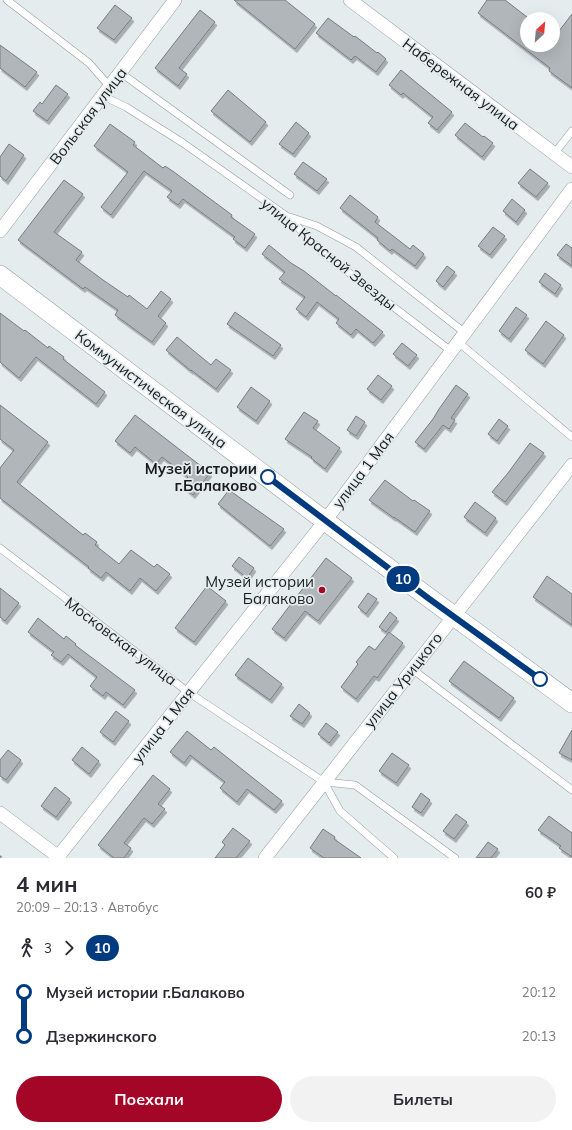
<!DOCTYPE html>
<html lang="ru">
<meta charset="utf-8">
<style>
body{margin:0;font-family:Mulish,sans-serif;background:#f2f2f3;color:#2b2b33;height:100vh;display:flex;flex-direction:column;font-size:15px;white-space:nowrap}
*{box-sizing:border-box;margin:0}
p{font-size:13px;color:#7c7c81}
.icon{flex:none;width:22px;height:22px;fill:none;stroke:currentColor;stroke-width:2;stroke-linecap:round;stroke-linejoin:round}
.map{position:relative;height:858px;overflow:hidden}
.panel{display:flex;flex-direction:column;background:#fff;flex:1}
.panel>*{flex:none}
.badge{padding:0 8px;border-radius:13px;font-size:14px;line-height:26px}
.needle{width:26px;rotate:26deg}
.controls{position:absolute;left:520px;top:12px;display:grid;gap:8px}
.controls a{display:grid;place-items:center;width:40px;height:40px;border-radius:50%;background:#fff;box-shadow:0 4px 16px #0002;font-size:20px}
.map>.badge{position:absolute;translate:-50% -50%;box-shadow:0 0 0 2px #fff}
.legs{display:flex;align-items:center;gap:6px;height:44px;padding:0 16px;font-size:13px}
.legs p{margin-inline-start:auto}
.headline{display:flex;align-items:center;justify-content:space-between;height:68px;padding:0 16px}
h1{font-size:22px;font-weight:700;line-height:30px}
.primary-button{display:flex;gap:8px;margin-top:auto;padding:8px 16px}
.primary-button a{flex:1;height:46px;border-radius:24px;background:#a40628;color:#fff;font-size:16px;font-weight:700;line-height:46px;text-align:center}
.primary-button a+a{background:#f2f2f3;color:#2b2b33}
ul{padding:0 16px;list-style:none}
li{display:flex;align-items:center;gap:14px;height:44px;font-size:15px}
li i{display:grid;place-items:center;width:6px;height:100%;margin:0 5px;background:currentColor}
li i::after{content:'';width:10px;height:10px;margin:-5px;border:3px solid;border-radius:50%;background:#fff}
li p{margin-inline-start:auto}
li:first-child i{background:linear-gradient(#0000 50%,currentColor 0)}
li:last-child i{background:linear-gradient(currentColor 50%,#0000 0)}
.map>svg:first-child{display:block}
</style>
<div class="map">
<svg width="572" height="858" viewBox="0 0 572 858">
<defs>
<filter id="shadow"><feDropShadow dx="2" dy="3.5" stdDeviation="0" flood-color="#0004"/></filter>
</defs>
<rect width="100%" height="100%" fill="#e4ecee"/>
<g fill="#b1b6bb" stroke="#777c80" filter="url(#shadow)">
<polygon points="234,0 285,0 315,24 295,49"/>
<polygon points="487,0 505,0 527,17 527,45 553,45 553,39 572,14 572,88 549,71 550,68 478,13"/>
<polygon points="115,5 132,18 114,40 97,28"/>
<polygon points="200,10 215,22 179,68 187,74 178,86 155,68"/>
<polygon points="328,18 354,37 355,36 377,53 378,52 386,59 376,72 355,56 351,60 316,33"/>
<polygon points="0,45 37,72 25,87 0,68"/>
<polygon points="401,70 452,112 437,130 428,123 433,117 403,93 401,95 389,85"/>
<polygon points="56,85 68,94 47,121 33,111 40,102 42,104"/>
<polygon points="228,90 266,122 250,142 211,111"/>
<polygon points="296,122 309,133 293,154 279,144"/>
<polygon points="465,123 483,137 484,136 493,143 482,157 455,135"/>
<polygon points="110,124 135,142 133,145 163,168 165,166 174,172 232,215 231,217 255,234 245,248 233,239 235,237 183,199 178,205 167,197 172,191 144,171 111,215 101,207 128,172 94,146"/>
<polygon points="9,144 24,155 6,181 0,176 0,157"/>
<polygon points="303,162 327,179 317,191 294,174"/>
<polygon points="530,169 548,183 536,197 518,183"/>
<polygon points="64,180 83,194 54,232 82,252 76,260 103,280 128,297 129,295 147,309 161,291 171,299 158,316 166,323 152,342 115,315 118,310 85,287 83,289 18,240"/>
<polygon points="350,195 378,217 375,222 410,249 413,245 424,254 415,266 392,249 390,251 377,240 378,238 340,208"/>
<polygon points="512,199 525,210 516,222 503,211"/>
<polygon points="493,227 505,236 490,255 478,246"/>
<polygon points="566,244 572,248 572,266 557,255"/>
<polygon points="269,245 291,263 304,271 336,296 336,295 383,332 373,343 356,329 351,335 336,323 339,319 317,302 306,317 296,309 305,297 279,279 285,272 262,254"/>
<polygon points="447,266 455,272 443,287 436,281"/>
<polygon points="545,273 561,285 555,294 539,282"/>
<polygon points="516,307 527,315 509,339 499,331"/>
<polygon points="235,312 281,345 273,356 227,324"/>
<polygon points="0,313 24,331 25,330 48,348 49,346 64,357 63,359 105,392 96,404 36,357 19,378 0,362"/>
<polygon points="546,321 564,335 543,364 525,350"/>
<polygon points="177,337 211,365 216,359 231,370 216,389 191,370 191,371 166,350"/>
<polygon points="402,343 417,355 408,366 393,354"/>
<polygon points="378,375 392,386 381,400 367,389"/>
<polygon points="456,385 468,394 451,418 455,420 449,429 443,425 424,449 415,442 433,419 439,409"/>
<polygon points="251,387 270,401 256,421 237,407"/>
<polygon points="0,405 48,442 17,482 83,535 85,533 97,542 95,545 119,564 131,550 154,567 157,564 170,574 156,591 140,578 130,591 106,572 101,578 88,568 89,567 0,498 0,468 14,450 0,439"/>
<polygon points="304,412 318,421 313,428 340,448 325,469 311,458 312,457 285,439"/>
<polygon points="135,415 210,473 193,495 181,485 188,477 162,457 156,464 135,447 130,453 115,441"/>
<polygon points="356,416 365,422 356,436 347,430"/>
<polygon points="499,419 508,426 497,441 488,434"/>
<polygon points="530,443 544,453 505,502 492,492 508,473"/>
<polygon points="385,480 413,501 414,500 430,511 415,532 394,517 394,518 369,500"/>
<polygon points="229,490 284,529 270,546 218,504"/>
<polygon points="475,502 496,518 485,533 464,517"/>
<polygon points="239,557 254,568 247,578 232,566"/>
<polygon points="326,558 352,578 318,621 305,611 284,638 272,629"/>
<polygon points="547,576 572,594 572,625 533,597"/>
<polygon points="207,586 226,601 194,642 175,628"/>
<polygon points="0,588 19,603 5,621 0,617"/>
<polygon points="368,593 377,599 366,614 358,607"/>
<polygon points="390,612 397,618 386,632 379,627"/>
<polygon points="38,618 64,639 66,636 76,644 75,645 135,690 123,705 106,692 103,696 90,686 97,677 68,654 61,662 51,655 54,652 28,632"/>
<polygon points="389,632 403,643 377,678 374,676 356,699 341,687 358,664 356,662 369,646 375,650"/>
<polygon points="248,658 282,684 270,700 235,675"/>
<polygon points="464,661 514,698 499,718 449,681"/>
<polygon points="299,704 310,713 302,724 290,716"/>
<polygon points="116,711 129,721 113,742 100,732"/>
<polygon points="326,723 338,732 329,743 318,734"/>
<polygon points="572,730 572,760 559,753"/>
<polygon points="187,731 211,750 214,747 282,801 274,810 247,789 237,802 220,788 225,782 190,755 184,763 170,752"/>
<polygon points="82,747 99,761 89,774 72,760"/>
<polygon points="8,750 21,760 6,780 0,776 0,760"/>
<polygon points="392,753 409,765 396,783 379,771"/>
<polygon points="153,775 170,789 158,804 165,809 152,824 144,818 124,843 131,848 124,858 114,858 98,845"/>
<polygon points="55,787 70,799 56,817 41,806"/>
<polygon points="421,793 430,800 421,813 412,807"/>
<polygon points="456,814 467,822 454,839 443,831"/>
<polygon points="549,816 572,833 572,857 559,848 561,846 538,830"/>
<polygon points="233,828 250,841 236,858 215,858 225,845 222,842"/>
<polygon points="323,829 335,837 334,839 361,858 324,858 310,848"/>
<polygon points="488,842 498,849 491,858 476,858"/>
</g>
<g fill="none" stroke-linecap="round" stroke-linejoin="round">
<defs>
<g id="service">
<polyline points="7,0 89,63 110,87"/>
<polyline points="121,73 290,195"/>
<polyline points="103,96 126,107 183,143 288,217 322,252 451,351"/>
<polyline points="554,154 572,131"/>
<polyline points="290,217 317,226 356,247 465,333"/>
<polyline points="458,342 572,437"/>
<polyline points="0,548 188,692 324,782 340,811 394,858"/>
<polyline points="412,669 572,790"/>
<polyline points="324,782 355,785 455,858"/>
</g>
<g id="minor">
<polyline points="350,0 572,167"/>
<polyline points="0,231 175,0"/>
<polyline points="0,813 60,858"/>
<polyline points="57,858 325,521 572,189"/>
<polyline points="265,858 572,465"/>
</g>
<polyline id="secondary" points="0,275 341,533 572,703"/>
</defs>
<use href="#service" stroke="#939b9d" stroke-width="8"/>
<use href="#minor" stroke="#939b9d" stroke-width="14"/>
<use href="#secondary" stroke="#939b9d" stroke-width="20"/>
<polyline stroke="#7d8384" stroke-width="2" stroke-dasharray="2 2" stroke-linecap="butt" points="0,856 2,858"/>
<use href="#service" stroke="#fff" stroke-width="7"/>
<use href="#minor" stroke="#fff" stroke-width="13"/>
<use href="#secondary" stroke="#fff" stroke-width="19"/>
</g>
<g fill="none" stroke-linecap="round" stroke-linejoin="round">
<defs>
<polyline id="line-1" points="268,477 428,598 540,679"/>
</defs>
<use href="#line-1" stroke="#fff" stroke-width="9"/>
<use href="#line-1" stroke="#003b80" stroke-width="6"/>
</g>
<g fill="#fff" stroke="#003b80" stroke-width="2">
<circle cx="268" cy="477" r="7"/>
<circle cx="540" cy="679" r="7"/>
</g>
<circle fill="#a40628" stroke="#e4ecee" stroke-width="1.5" cx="322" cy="590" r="4"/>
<g text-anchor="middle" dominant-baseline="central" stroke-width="3.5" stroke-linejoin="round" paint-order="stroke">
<g font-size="15" fill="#191c1c" stroke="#e4ecee">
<text transform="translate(461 84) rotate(37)">Набережная улица</text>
<text transform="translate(88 116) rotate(-53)">Вольская улица</text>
<text transform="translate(329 254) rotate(39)">улица Красной Звезды</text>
<text transform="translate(151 389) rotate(37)">Коммунистическая улица</text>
<text transform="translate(363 470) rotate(-53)">улица 1 Мая</text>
<text transform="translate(121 641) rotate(37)">Московская улица</text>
<text transform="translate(403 680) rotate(-52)">улица Урицкого</text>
<text transform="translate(163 725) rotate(-52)">улица 1 Мая</text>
</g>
<g font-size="15" font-weight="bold" fill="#191c1c" stroke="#e4ecee" text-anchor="end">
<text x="257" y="468">Музей истории<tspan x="257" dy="17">г.Балаково</tspan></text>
</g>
<g font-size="15" fill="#191c1c" stroke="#e4ecee" text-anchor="end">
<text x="314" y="581">Музей истории<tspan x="314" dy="17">Балаково</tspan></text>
</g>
</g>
</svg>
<div class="controls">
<a><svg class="needle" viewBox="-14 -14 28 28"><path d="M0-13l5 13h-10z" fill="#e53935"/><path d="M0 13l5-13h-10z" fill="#7c7c81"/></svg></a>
</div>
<b class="badge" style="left:403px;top:579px;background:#003b80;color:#fff">10</b>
</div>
<section class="panel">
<div class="headline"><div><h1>4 мин</h1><p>20:09 – 20:13 · Автобус</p></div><b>60 ₽</b></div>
<div class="legs"><svg class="icon" aria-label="walk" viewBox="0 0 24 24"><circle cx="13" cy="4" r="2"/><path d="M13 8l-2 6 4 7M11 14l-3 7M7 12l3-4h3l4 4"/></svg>3<svg class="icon" aria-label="forward" viewBox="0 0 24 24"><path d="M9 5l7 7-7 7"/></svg><b class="badge" style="background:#003b80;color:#fff">10</b></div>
<ul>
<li><i style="color:#003b80"></i><b>Музей истории г.Балаково</b><p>20:12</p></li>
<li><i style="color:#003b80"></i><b>Дзержинского</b><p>20:13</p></li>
</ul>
<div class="primary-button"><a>Поехали</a><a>Билеты</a></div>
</section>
